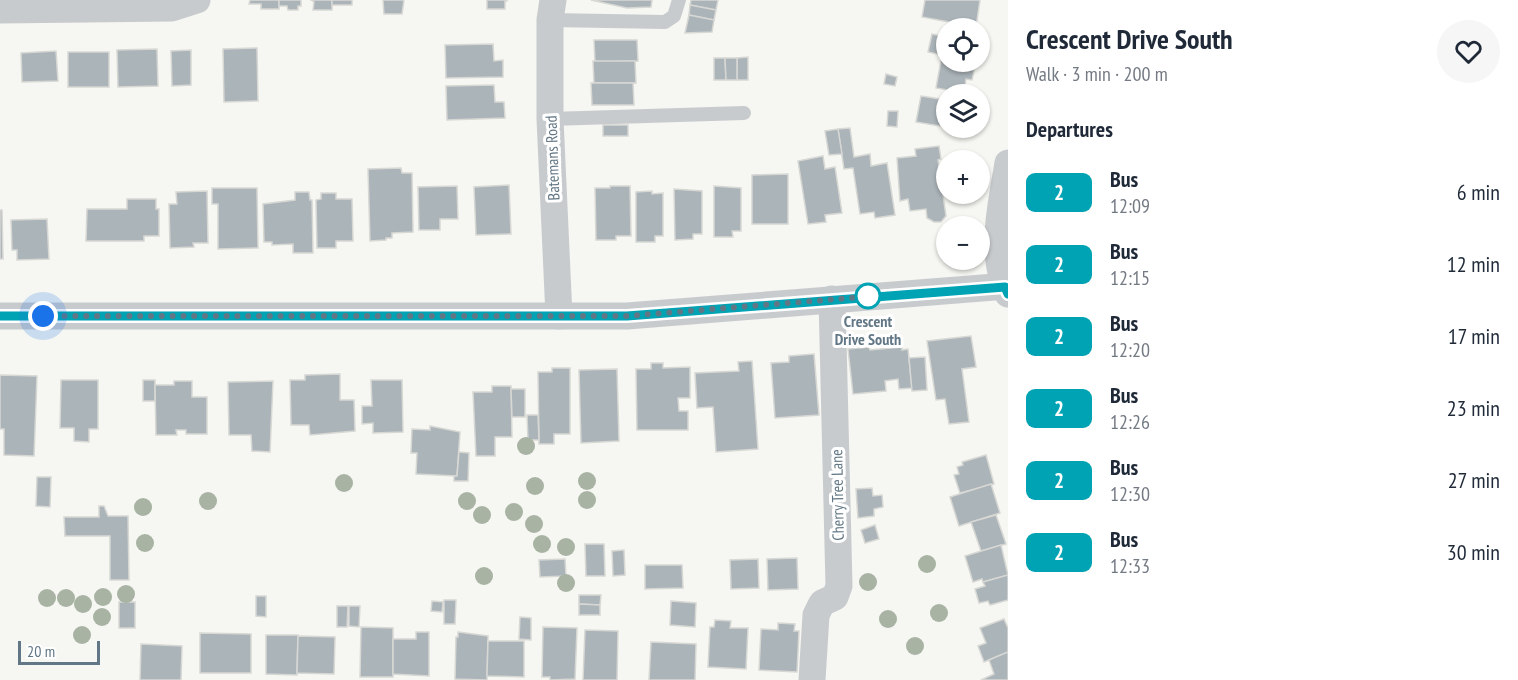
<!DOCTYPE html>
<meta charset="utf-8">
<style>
body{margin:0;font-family:"PT Sans Narrow",sans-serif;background:#f6f6f7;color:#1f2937;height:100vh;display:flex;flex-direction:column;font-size:22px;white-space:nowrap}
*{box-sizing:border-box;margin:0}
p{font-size:20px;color:#747a83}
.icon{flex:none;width:33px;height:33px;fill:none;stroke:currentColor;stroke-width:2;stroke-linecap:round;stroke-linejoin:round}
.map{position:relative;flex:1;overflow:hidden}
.sheet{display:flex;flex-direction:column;background:#fff;width:510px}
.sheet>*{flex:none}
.badge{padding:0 12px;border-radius:9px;font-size:21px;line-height:39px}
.fabs{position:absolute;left:936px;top:18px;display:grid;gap:12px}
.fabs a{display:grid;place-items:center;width:54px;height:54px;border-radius:50%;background:#fff;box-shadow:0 2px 4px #0004;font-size:30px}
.scale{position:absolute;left:18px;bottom:15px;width:82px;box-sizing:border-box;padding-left:6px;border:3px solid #627785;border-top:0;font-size:16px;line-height:21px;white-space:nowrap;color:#627785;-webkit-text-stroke:4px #fff;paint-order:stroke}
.you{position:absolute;width:30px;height:30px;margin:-15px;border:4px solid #fff;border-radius:50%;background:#1a73e8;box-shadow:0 0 0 9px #1a73e833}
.map>.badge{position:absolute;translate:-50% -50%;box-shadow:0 0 0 3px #fff}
h2{padding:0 18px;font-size:22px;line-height:54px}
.round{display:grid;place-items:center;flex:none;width:63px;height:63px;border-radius:32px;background:#f6f6f7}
.overview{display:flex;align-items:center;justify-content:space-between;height:102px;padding:0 18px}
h1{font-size:28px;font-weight:800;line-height:45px}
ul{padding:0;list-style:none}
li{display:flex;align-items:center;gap:18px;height:72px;padding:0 18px}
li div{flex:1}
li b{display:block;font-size:22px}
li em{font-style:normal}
li .badge{min-width:66px;font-weight:700;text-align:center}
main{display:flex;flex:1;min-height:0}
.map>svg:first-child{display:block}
</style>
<main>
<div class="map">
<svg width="1008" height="680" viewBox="0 0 1008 680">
<rect width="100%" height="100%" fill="#f6f6f2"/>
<g fill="#abb4b9" stroke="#d7d7d4" stroke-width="1.5">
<polygon points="250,0 279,0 279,9 261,9 261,4 249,4"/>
<polygon points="279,0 301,0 301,6 298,6 298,10 288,10 287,6 279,6"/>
<polygon points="311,0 332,0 332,10 313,10 314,2"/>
<rect x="332" y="0" width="20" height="5"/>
<polygon points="404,0 402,14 384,14 383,0"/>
<polygon points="487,0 507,0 507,1 505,1 505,9 487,9"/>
<polygon points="591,0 652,0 651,7 627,8"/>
<polygon points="691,0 718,0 716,10 690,5"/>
<polygon points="925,0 980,0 976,27 922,17"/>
<polygon points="690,5 716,10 714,20 689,15"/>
<polygon points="689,15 714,20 712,32 685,33"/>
<polygon points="932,34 946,37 946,62 976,62 972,80 966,79 964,93 936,88 942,55 928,52"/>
<polygon points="594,40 637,40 638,61 595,62"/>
<polygon points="493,44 494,61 503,60 503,77 446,78 445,45"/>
<polygon points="257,48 258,101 224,102 223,49"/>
<polygon points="157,49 158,86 118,87 117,50"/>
<polygon points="191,50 191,85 172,86 171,51"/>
<polygon points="56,51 58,81 22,82 21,53"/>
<rect x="68" y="52" width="41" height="35"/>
<polygon points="748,57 748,80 737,80 737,58"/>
<polygon points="714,58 725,58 726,80 714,80"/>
<polygon points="725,58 737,58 737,80 726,80"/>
<polygon points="593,61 635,61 636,83 594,83"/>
<polygon points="886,74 897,77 895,86 884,84"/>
<polygon points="591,83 633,83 634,105 592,105"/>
<polygon points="494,85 495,102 504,102 505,118 447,120 446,86"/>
<polygon points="921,96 946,100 946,127 916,122"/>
<polygon points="888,111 898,111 897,127 887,126"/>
<rect x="603" y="125" width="25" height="11"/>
<polygon points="850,128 854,157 870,154 871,166 887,163 895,215 875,218 874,212 860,214 853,168 844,169 838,129"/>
<polygon points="838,129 842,154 829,155 825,131"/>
<polygon points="939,146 941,159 938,160 946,216 941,222 934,222 927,218 926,209 910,211 908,199 900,201 897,158 916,156 915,149"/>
<polygon points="823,156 825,169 835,167 842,213 825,215 826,222 808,224 798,161"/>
<polygon points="401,168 402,173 412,173 413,232 392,233 392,238 386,238 386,240 370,241 368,169"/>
<polygon points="788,174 788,224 752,224 752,175"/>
<polygon points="509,185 511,234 476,235 474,187"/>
<polygon points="457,186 458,219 440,219 440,230 419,230 418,187"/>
<polygon points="610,186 630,186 631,236 616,236 616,240 596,240 595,188 610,188"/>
<polygon points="714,186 741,188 741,231 732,231 733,237 714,237"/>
<polygon points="212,188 257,188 258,248 218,249 218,204 212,204"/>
<polygon points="674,189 702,191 702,234 693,234 693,239 675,240"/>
<polygon points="207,191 208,243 193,243 194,247 170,248 169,204 177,204 176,192"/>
<polygon points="652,191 652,194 663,193 663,236 655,236 655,242 636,242 636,192"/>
<polygon points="295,192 309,192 310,200 312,200 313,253 293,253 293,244 272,245 272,242 264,242 263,204 295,200"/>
<polygon points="321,193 336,193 336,199 352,199 353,241 336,241 336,248 317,248 316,200 321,199"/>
<polygon points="127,199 156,199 156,209 159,209 159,236 144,236 144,241 86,241 87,209 127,209"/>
<polygon points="0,210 2,210 3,259 0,259"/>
<polygon points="47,219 49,259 17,260 17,250 12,250 11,220"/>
<polygon points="971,336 976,367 962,369 969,422 949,424 945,399 936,400 927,341"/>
<polygon points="869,347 870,350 902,347 902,350 908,349 912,388 899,389 898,379 885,381 886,391 853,394 848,349"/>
<polygon points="814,354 819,415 775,418 771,363 789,362 789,356"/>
<polygon points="925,357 927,390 912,391 909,358"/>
<polygon points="752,361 758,449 716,452 713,407 697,408 695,373 739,371 738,362"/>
<polygon points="651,363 663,363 663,368 690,367 690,398 678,398 679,411 688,411 688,430 637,430 636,369 651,369"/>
<polygon points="552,368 570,368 570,434 554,434 554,444 539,444 538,372 552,372"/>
<polygon points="617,369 619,441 581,443 579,370"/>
<polygon points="340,374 340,400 354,400 355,431 310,435 309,425 291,425 290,380 305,380 305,375"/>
<polygon points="0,375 37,376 34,456 4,455 4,429 0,429"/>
<polygon points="61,380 98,380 98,429 89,429 89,442 74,441 74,428 60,428"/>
<rect x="143" y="380" width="12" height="21"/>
<polygon points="371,380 402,380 403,432 373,433 373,423 362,424 362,406 372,406"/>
<polygon points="174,381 192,381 192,397 207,397 207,434 186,434 186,430 176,430 177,435 156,435 155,385 174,385"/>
<polygon points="273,381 270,452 252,451 251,435 229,435 228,382"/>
<polygon points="492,386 511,386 512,437 495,437 495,456 476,456 473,392 492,392"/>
<polygon points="511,389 525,389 525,417 512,417"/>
<polygon points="527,415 538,415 539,440 528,440"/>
<polygon points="430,426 460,432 457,476 416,474 417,453 411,453 412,429 430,430"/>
<polygon points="459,452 469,453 468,481 454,481 454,476 457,476"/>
<polygon points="986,455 994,484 960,493 954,475 959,474 957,467 963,465 962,462"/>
<polygon points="37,477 51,477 50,507 36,506"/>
<polygon points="991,484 1000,513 959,526 950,497"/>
<polygon points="872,488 873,496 882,495 883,507 874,509 874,516 858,518 856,489"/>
<polygon points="99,506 104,506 108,516 128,516 129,580 110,580 110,536 65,536 64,517 99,517"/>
<polygon points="996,515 1006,544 981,551 971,522"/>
<polygon points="875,525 879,539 865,543 861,530"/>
<polygon points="585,544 604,544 605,576 586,576"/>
<polygon points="1001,545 1008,575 983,582 982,579 973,582 965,556"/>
<polygon points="624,550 625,575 613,576 612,551"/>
<polygon points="797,558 798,589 768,590 767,559"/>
<polygon points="565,559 566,576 540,577 539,560"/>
<polygon points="758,559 759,588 731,589 730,560"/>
<polygon points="645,565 682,565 683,588 645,589"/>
<polygon points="1008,575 1008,600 990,605 988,601 979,603 975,589 985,586 983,582"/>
<polygon points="579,595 601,595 600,605 579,604"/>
<polygon points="256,596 266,596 266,617 256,616"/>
<polygon points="444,600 456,600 455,624 444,624"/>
<polygon points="432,601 443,602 442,612 431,611"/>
<polygon points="671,601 696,603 695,627 670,625"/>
<rect x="119" y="602" width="16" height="26"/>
<polygon points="579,604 600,605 600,615 579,615"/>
<polygon points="337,606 348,606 347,627 337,627"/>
<polygon points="349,606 360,606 359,627 349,626"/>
<polygon points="520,617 531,618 531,640 519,639"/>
<polygon points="1004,619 1008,628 1008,652 984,662 978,646 986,643 980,628"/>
<polygon points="715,620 731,621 730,628 748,628 746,669 708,667 710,627 714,627"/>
<polygon points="778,623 795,624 794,631 799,631 797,672 759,670 761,629 778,630"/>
<polygon points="361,627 393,628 393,677 360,677"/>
<polygon points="543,627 577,628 575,679 550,680 550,677 542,677"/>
<polygon points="585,630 618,631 617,680 583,680"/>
<polygon points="416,632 429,632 429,676 393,674 393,639 416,639"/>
<polygon points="458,632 488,636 487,680 455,679 456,637 458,637"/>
<polygon points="200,633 251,634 251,673 200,673"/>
<polygon points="266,635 298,635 297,675 266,674"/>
<polygon points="298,636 335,637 334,674 297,673"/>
<polygon points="488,641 524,641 524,677 487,676"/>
<polygon points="651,642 696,644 695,680 649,680"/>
<polygon points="141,644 182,646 181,680 140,680"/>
<polygon points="1008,652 1008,680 981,680 994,674 989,660"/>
</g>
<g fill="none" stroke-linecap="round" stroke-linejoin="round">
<g stroke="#c8cbce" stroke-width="14">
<polyline points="550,20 665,22 674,16 679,0"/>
<polyline points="550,119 744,113"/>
</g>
<g stroke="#c8cbce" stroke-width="27">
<polyline points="553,0 550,20 550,119 559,316"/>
<polyline points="0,10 172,8 197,0"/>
<path d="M1008,163C1001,206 989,253 1008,294"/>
<polyline points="0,316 627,316 1008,286"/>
<polyline points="812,680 816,615 822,603 835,597 839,586 832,299"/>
</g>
</g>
<g fill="#a8b3a3">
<circle cx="526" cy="446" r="9"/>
<circle cx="587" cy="481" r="9"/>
<circle cx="344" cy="483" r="9"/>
<circle cx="535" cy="486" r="9"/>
<circle cx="587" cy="500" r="9"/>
<circle cx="208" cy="501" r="9"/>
<circle cx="467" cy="501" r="9"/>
<circle cx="143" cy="507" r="9"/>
<circle cx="514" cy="512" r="9"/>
<circle cx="482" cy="515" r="9"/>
<circle cx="534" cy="524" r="9"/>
<circle cx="145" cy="543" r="9"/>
<circle cx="542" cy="544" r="9"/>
<circle cx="566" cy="547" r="9"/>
<circle cx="927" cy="564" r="9"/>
<circle cx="484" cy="576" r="9"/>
<circle cx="868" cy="582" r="9"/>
<circle cx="566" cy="583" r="9"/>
<circle cx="126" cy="594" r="9"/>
<circle cx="103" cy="597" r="9"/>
<circle cx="47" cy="598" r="9"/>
<circle cx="66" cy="598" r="9"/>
<circle cx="83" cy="604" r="9"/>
<circle cx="939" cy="613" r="9"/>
<circle cx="102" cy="617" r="9"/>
<circle cx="888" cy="619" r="9"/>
<circle cx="82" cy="635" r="9"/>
<circle cx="915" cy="646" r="9"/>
</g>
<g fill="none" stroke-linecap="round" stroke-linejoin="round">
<defs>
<polyline id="line" points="0,316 627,316 1005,287 1008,294"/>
</defs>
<use href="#line" stroke="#fff" stroke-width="14"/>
<use href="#line" stroke="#00a3b4" stroke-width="9"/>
<polyline stroke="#627785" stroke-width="6" stroke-dasharray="0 10.8" points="43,316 627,316 875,296 868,296"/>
</g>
<circle fill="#fff" stroke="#00a3b4" stroke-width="3" cx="868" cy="296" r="12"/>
<g text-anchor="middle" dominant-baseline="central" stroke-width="6" stroke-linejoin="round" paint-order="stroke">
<g font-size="16" fill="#627785" stroke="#fff">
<text transform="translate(552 158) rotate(-92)">Batemans Road</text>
<text transform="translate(837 495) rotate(-91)">Cherry Tree Lane</text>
</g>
<g font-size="16" font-weight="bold" fill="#627785" stroke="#fff">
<text x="868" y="321">Crescent<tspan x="868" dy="18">Drive South</tspan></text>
</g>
</g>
</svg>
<div class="fabs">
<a><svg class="icon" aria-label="locate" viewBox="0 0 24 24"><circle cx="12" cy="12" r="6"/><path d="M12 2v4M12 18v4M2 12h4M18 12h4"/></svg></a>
<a><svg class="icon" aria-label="layers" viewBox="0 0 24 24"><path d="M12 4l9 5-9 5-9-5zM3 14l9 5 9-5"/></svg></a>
<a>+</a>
<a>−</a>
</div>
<div class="scale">20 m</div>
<div class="you" style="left:43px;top:316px"></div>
</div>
<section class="sheet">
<div class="overview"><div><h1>Crescent Drive South</h1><p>Walk · 3 min · 200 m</p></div><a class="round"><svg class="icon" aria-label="heart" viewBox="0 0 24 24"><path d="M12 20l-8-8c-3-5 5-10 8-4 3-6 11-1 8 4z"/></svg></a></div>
<h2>Departures</h2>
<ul>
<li><span class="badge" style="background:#00a3b4;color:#fff">2</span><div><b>Bus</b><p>12:09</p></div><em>6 min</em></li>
<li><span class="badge" style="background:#00a3b4;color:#fff">2</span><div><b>Bus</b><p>12:15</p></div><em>12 min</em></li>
<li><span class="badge" style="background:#00a3b4;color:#fff">2</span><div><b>Bus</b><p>12:20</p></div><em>17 min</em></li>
<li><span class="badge" style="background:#00a3b4;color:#fff">2</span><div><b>Bus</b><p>12:26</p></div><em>23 min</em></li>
<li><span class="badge" style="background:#00a3b4;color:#fff">2</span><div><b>Bus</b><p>12:30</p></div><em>27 min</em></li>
<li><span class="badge" style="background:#00a3b4;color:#fff">2</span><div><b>Bus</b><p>12:33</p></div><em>30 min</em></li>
</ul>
</section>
</main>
